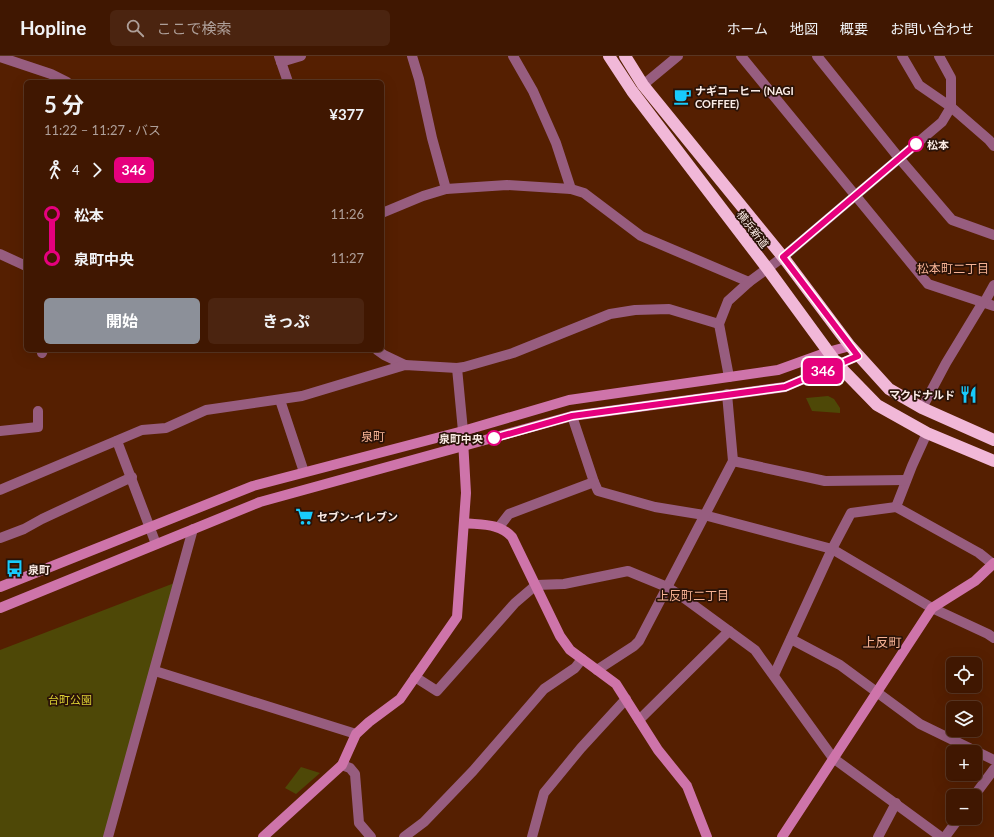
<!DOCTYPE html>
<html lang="ja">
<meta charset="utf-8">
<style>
body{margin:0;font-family:Lato,"Noto Sans JP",sans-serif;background:#4b2410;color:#f1f3f6;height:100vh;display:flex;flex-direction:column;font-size:15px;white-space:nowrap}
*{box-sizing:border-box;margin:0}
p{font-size:13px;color:#ae9f99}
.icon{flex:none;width:22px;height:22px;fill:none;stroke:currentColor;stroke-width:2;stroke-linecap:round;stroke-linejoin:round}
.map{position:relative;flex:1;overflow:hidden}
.drawer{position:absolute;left:24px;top:24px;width:360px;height:272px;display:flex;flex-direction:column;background:#401701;border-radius:6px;box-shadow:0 4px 16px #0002,0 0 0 1px #593623}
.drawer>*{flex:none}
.badge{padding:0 8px;border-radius:6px;font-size:14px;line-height:26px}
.tools{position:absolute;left:946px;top:601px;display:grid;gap:8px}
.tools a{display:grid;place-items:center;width:36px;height:36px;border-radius:6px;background:#401701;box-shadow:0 4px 16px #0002,0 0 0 1px #593623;font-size:20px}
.map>.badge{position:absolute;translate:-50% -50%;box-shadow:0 0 0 2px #fff}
.legs{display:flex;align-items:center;gap:6px;height:44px;padding:0 20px;font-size:13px}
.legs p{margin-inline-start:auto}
.headline{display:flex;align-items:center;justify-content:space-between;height:68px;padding:0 20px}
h1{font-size:22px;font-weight:700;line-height:30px}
.cta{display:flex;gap:8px;margin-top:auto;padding:8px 20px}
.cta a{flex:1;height:46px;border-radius:6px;background:#8c9099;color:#fff;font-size:16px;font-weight:700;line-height:46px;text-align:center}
.cta a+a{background:#4b2410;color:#f1f3f6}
ul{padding:0 20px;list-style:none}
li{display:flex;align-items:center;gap:14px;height:44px;font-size:15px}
li i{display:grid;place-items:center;width:6px;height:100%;margin:0 5px;background:currentColor}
li i::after{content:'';width:10px;height:10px;margin:-5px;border:3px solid;border-radius:50%;background:#401701}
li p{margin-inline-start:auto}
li:first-child i{background:linear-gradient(#0000 50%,currentColor 0)}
li:last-child i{background:linear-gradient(currentColor 50%,#0000 0)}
header{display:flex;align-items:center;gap:24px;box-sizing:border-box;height:56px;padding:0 20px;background:#401701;border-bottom:1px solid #593623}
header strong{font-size:19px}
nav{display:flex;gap:22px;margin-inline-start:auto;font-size:14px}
.search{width:280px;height:36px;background:#4b2410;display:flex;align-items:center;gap:10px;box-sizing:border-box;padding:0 14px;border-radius:6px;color:#ae9f99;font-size:15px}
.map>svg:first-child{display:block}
</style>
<header>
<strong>Hopline</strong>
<div class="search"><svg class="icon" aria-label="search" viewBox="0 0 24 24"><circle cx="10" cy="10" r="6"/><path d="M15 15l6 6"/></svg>ここで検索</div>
<nav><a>ホーム</a><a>地図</a><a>概要</a><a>お問い合わせ</a></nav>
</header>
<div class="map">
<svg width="994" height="781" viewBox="0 0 994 781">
<rect width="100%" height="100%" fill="#551f01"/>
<g fill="#4e4807">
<polygon points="828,340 834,343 840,352 840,357 812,355 806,342"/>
<polygon points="177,526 105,781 0,781 0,594"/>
<polygon points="301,711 320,717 296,738 285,732"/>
</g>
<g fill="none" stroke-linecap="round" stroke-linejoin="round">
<g stroke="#975d7f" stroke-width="10">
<polyline points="279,0 288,26"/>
<polyline points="412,0 419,23 432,82 446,133"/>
<polyline points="513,0 533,35 556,87 571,133"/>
<polyline points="741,0 928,228 994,250"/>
<polyline points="817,0 899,102 952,164 994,179"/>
<polyline points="902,0 919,29 951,51 989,84 994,90"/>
<polyline points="0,1 51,18 67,26"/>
<polyline points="281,6 301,0"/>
<polyline points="643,29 678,0"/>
<polyline points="382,157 423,140 446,133 507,129 571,133 584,137 641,180 749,226"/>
<polyline points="0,198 26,210"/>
<polyline points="984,247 994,229"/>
<polyline points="377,294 384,299 405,309"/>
<polyline points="42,297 43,294"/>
<polyline points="457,312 463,375"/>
<polyline points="729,321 719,268 728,245 749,226 783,201 942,66 951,51 951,22 939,0"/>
<polyline points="280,344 304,416"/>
<polyline points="922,352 946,307 983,246"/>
<polyline points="572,360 594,426 598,435 655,451 704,459 832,493 932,552 988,578 994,582"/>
<polyline points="0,375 38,371 38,355"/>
<polyline points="927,377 912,410 896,451 979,497 994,509"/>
<polyline points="117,385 156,488"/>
<polyline points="733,405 825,425 906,424"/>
<polyline points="0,434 142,374 166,372 206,354 302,340 405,309 457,312 464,311 513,297 610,258 635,254 669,253 719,268"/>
<polyline points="499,471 509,458 594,426"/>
<polyline points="0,482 24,473 42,463 132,421"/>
<polyline points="791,583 840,609 920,668 994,704"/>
<polyline points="597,614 634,590 639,585 733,405 727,338"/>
<polyline points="155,615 356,678"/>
<polyline points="774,619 832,493 851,457 896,451"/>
<polyline points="415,621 437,635 515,547 536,529 564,528 628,515 667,531 684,542 755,594 833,702 941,781"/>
<polyline points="639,664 729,575"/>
<polyline points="342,709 350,712 355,718 359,767 371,781"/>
<polyline points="974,740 994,713"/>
<polyline points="108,781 193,473"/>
<polyline points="404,781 424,766 473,715 544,633 575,612 582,603"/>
<polyline points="532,781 544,737 581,692 626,643"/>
<polyline points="878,781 896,747"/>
<polyline points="945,781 959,762"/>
</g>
<g stroke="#ce74aa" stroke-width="10">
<path d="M464,467C481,469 500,467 512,481L560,580L570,594L616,628L658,694L687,730L707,781"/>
<polyline points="0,531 253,430 463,375 569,344 778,314 828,296 850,290"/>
<polyline points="0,552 260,446 572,360 785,331 858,300"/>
<polyline points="263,781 342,709 356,678 369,666 400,643 457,561 466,437 463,384"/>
<polyline points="782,781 932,552 975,525 994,507"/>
</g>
<g stroke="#f1b8d8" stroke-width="12">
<polyline points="609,0 632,35 767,212 838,309 877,349 927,377 994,405"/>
<polyline points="625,0 643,29 783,201 850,290 889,333 922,352 994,384"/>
</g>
</g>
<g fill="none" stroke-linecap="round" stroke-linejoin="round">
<defs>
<polyline id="line-1" points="494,382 572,360 785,331 858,300 783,201 916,88"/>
</defs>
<use href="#line-1" stroke="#fff" stroke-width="9"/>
<use href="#line-1" stroke="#e6007e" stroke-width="6"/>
</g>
<defs>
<symbol id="cafe-bare" viewBox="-9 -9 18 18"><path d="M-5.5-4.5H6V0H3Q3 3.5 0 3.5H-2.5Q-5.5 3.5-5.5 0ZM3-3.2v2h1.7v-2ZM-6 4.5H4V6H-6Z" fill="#18cafc" stroke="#2a1207" stroke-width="2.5" paint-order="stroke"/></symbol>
<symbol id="restaurant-bare" viewBox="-9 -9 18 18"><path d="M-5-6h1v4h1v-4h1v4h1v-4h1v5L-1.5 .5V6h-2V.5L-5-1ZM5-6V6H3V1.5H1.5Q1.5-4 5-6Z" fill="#18cafc" stroke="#2a1207" stroke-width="2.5" paint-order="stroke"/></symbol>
<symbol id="supermarket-bare" viewBox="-9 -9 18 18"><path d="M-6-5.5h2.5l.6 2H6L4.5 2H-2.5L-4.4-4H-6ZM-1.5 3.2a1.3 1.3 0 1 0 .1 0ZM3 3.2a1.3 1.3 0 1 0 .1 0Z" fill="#18cafc" stroke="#2a1207" stroke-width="2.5" paint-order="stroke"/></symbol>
<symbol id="bus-bare" viewBox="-9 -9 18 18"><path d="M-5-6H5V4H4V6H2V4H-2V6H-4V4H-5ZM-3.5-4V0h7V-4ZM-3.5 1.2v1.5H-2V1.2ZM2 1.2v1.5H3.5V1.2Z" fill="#18cafc" stroke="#2a1207" stroke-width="2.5" paint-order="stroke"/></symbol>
</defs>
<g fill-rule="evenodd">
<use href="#cafe-bare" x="670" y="28" width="25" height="25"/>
<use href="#restaurant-bare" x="956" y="326" width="25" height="25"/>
<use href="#supermarket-bare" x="292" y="448" width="25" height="25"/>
<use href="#bus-bare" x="2" y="500" width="25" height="25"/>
</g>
<g fill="#fff" stroke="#e6007e" stroke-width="2">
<circle cx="916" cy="88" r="7"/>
<circle cx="494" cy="382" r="7"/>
</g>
<g text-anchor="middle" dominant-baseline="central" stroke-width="3.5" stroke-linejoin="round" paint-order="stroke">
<g font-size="11" font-weight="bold" fill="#faebe5" stroke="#2a1207" text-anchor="start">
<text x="695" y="34">ナギコーヒー (NAGI<tspan x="695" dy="13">COFFEE)</tspan></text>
<text x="955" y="338" text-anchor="end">マクドナルド</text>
<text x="317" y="460">セブン-イレブン</text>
<text x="28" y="513">泉町</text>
</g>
<g font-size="11" font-weight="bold" fill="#faebe5" stroke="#2a1207" text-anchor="start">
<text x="927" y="88">松本</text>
<text x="483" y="382" text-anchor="end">泉町中央</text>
</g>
<g font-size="11" fill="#faebe5" stroke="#2a1207">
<text transform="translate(753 173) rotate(52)">横浜新道</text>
</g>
<g font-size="11" fill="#d9cd32" stroke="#2a1207">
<text x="70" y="643">台町公園</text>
</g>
<g font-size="12" fill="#f6b294" stroke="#2a1207">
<text x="953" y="212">松本町二丁目</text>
<text x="373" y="380">泉町</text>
<text x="693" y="539">上反町二丁目</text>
</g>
<g font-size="13" fill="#f6b294" stroke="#2a1207">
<text x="882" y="586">上反町</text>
</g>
</g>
</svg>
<div class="tools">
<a><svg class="icon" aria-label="locate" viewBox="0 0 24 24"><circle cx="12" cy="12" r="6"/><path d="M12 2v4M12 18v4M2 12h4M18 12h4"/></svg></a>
<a><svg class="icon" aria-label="layers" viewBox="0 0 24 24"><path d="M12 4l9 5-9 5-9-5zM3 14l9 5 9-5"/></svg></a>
<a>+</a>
<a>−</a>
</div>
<b class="badge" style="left:823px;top:315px;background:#e6007e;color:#fff">346</b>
<section class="drawer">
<div class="headline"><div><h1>5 分</h1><p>11:22 – 11:27 · バス</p></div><b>¥377</b></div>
<div class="legs"><svg class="icon" aria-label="walk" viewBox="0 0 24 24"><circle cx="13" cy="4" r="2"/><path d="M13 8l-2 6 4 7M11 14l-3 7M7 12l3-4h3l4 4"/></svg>4<svg class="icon" aria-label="forward" viewBox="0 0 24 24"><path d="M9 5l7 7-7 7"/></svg><b class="badge" style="background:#e6007e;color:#fff">346</b></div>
<ul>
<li><i style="color:#e6007e"></i><b>松本</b><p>11:26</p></li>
<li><i style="color:#e6007e"></i><b>泉町中央</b><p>11:27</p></li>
</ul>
<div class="cta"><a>開始</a><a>きっぷ</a></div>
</section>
</div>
